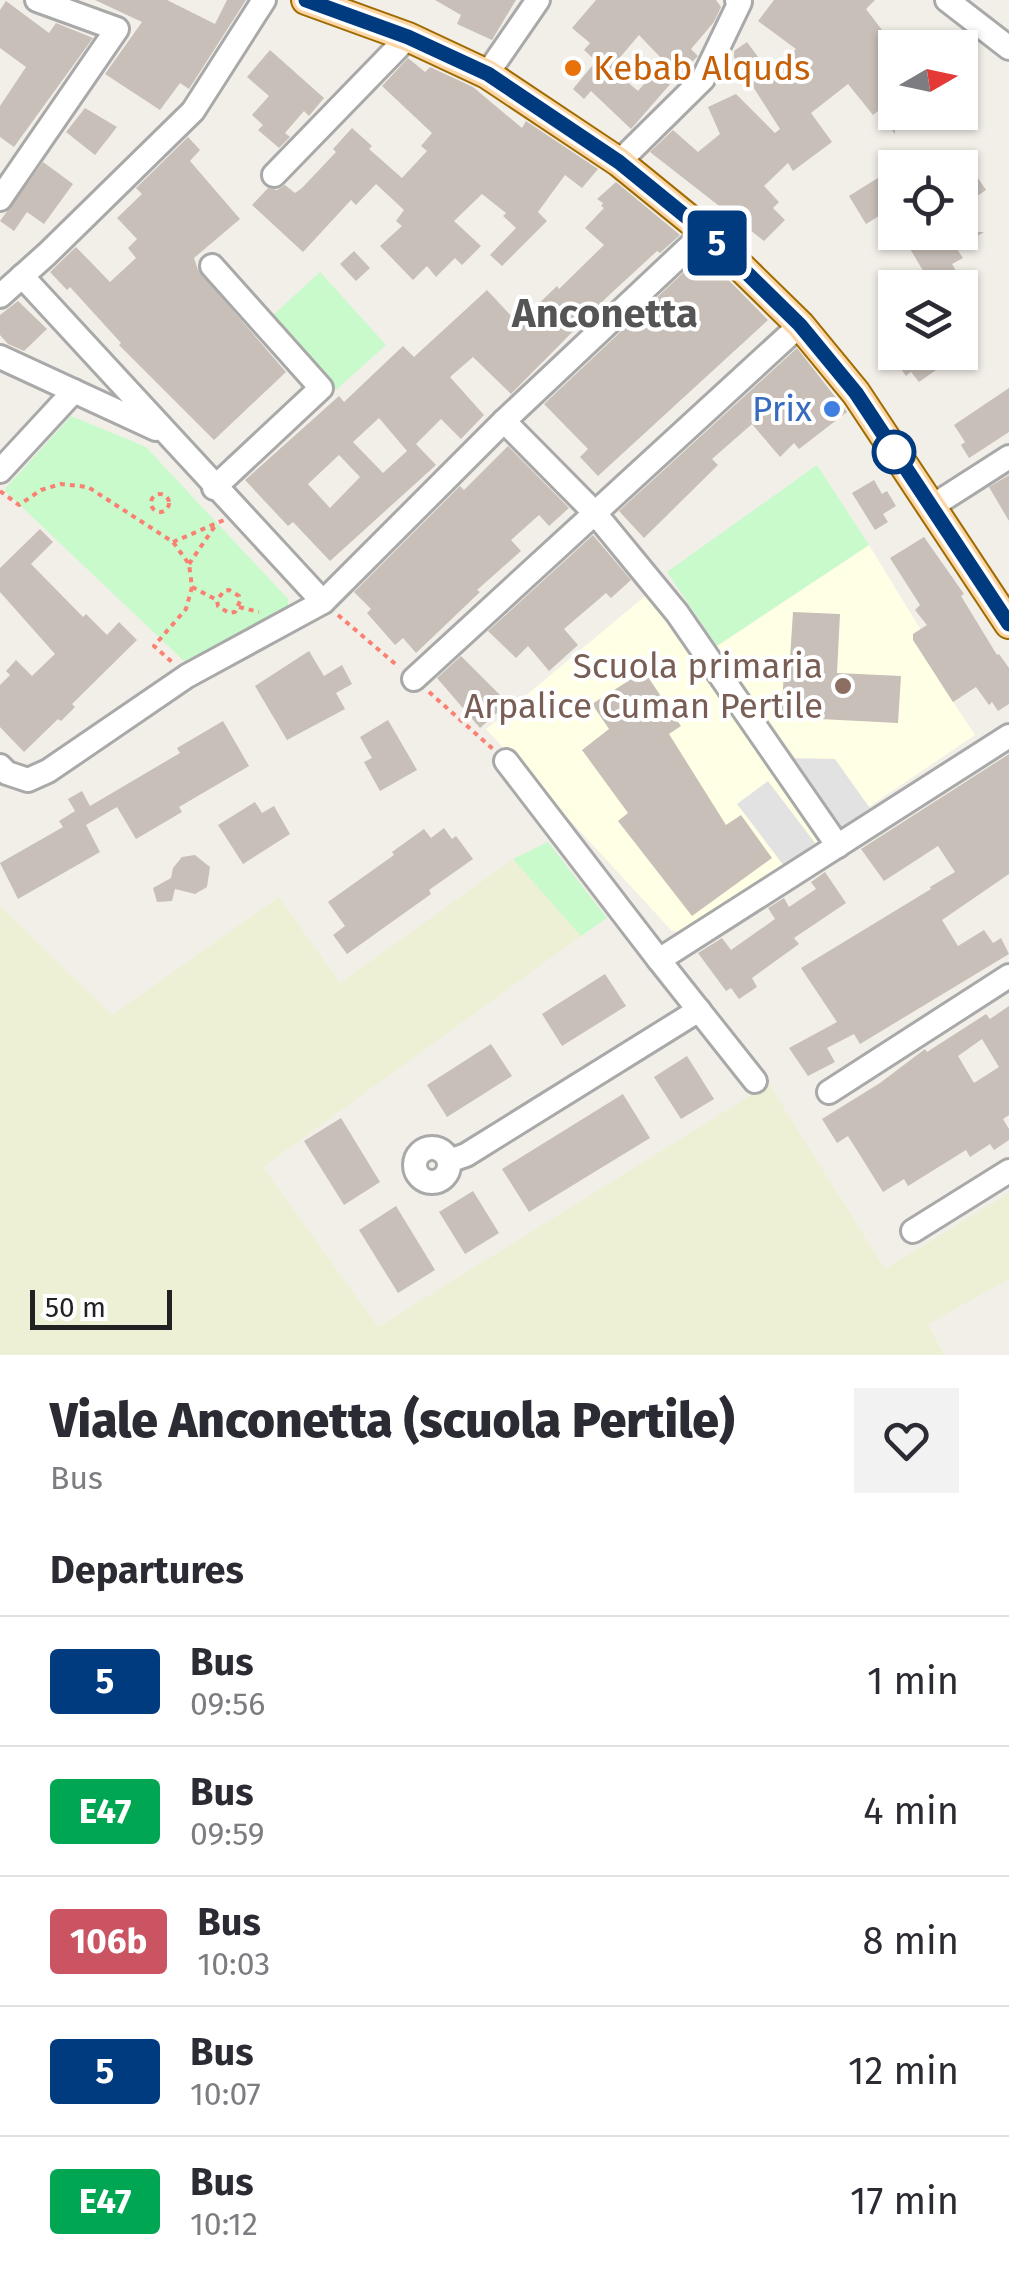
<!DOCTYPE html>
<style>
body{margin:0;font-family:"Fira Sans",sans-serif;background:#f2f2f3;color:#2b2b33;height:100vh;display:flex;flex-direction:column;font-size:38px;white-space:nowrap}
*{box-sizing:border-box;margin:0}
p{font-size:32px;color:#7c7c81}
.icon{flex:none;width:55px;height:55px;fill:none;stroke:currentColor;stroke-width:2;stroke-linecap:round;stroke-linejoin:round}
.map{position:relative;height:1355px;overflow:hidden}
.side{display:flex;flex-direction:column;background:#fff;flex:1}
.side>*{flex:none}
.badge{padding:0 20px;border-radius:8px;font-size:35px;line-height:65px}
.needle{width:65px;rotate:81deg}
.buttons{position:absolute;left:878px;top:30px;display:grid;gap:20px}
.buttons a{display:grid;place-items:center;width:100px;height:100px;border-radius:0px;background:#fff;box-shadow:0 2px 8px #0004;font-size:50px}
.scale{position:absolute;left:30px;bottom:25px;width:142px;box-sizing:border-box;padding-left:10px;border:5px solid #222;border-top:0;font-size:28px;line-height:35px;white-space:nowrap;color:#222;-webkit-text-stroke:8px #fff;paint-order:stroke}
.map>.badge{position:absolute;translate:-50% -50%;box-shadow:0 0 0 5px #fff}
h2{padding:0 50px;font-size:38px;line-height:90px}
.round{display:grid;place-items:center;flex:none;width:105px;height:105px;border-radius:0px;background:#f2f2f3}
.headline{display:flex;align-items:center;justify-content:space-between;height:170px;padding:0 50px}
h1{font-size:48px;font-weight:800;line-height:75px}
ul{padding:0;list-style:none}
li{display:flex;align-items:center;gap:30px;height:130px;padding:0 50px;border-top:2px solid #e1e1e2}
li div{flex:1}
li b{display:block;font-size:38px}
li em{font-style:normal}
li .badge{min-width:110px;font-weight:700;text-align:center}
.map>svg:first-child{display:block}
</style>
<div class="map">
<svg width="1009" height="1355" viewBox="0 0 1009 1355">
<rect width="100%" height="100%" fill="#f2efe9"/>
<g fill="#ffffe5">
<polygon points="869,545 949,676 940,682 975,735 842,825 717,646"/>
<polygon points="651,591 821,839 820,847 698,933 672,931 486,729"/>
</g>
<polygon fill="#eef0d5" points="513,859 581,936 263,1167 378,1327 769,1084 885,1269 1009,1193 1009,1279 928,1324 944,1355 0,1355 0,906 112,1015 279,897 340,983"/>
<g fill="#c8facc">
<polygon points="320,272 386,345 336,390 271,317"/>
<polygon points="71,416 146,447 288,599 288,609 185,662 4,490"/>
<polygon points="817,465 869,545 717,646 667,572"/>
<polygon points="548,842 607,918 581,936 513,859"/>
</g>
<g fill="#e2e2e2">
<polygon points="788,758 835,759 874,814 843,835"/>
<polygon points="768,781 815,843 784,866 737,804"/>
</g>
<g fill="#c7bfb8" fill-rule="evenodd">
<polygon points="95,0 167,0 215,24 227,0 246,0 189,89 180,83 160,110 105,74 142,22"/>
<polygon points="435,0 516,0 492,40 457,24 461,15"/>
<path d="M596,0H716L721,7L714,22L691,49L698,56L691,63L692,66L682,76L679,74L631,129L591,91L584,99L573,89L596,61L584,50L590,43L572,28ZM639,35L664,61L638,91L611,68Z"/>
<polygon points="774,0 875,0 866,9 895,47 895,55 887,61 895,71 895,134 878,111 873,115 848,84 811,113 832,142 793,171 788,163 764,186 779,202 773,208 785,220 764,241 650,152 673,130 698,152 720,134 708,107 736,94 775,133 780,129 734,57 734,51 747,42 772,76 796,49 758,21"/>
<polygon points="6,1 49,33 56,23 93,38 14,147 0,137 0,106 26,67 0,48 0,10"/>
<polygon points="270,50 324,98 309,116 304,111 285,133 290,137 279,148 258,130 263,125 252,115 269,96 247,77"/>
<polygon points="408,58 425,72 430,67 473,87 522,128 526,121 598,169 582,188 565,175 538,212 547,221 502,266 490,255 516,228 503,216 506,213 482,194 454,221 481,246 462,265 455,258 436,277 427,266 413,280 380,246 402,226 396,221 404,210 376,184 356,205 351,200 303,252 252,205 268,188 277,190 285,185 295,193 302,188 336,152 333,149 352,128 372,146 369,149 402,178 427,151 421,146 432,133 382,86"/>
<polygon points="85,108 117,127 95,155 66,132"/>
<polygon points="188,137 200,150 190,161 240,219 194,258 198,270 286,372 214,440 119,345 121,343 70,287 67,290 50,272 76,247 110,282 136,258 128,248 137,239 117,218 142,194 136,188"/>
<polygon points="960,151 986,190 960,208"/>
<polygon points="43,162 73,184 44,224 27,212 14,231 0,221"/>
<polygon points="889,171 895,182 895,206 866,224 849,196"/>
<path d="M616,182L680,235L660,253L657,251L606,298L511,394L473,357L450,377L484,415L461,439L441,419L416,444L436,465L330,561L293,522L288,526L245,480L339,396L344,402L403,346L414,357L487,290L513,318L523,307L529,313L557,286L559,289L604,245L585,228L604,208L601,206L603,203L597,199ZM379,418L407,451L383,473L353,442ZM339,455L360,477L330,508L308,484Z"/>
<polygon points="900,232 984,232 957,249 963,258 952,264 966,288 945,288 937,274 928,279"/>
<polygon points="354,251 370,268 356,281 340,264"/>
<polygon points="703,254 768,320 598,476 580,457 588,449 544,404"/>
<polygon points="18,301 47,329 24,351 8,344 0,335 0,315"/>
<polygon points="797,348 847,412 799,449 794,443 780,457 752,424 712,459 718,465 644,538 619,511"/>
<polygon points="889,352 923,352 936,370 919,382 911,372 906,376"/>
<polygon points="1009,388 1009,432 969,458 961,445 965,442 954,425"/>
<polygon points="508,446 569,508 549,526 539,515 511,540 521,551 477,590 480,592 416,653 403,638 395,645 367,613 371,609 354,592 460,486 464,490"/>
<polygon points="1009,475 1009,521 989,487"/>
<polygon points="874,480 882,494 887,491 896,506 883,514 888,522 875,530 852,493"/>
<polygon points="40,529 53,542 31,564 83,617 86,614 107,635 119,622 137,640 72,704 75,707 61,721 58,719 24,752 0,727 0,685 10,675 6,671 16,660 32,676 55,654 0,592 0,568"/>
<polygon points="593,535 631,580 611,598 606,593 564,629 578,645 549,671 528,646 516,658 488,631"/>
<polygon points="924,537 964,594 961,596 997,655 999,654 1009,668 1009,704 998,711 992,702 989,705 976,687 953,702 913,640 913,634 927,625 915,610 920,605 890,558"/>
<polygon points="793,612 840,614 837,673 901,676 898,723 781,717 784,673 789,674"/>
<polygon points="309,651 324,676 342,665 352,684 336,693 345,709 287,740 255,686"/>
<polygon points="461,656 508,703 480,728 437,678"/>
<polygon points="644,671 681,726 669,734 726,825 741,815 772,858 692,916 618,821 628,813 582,750 609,729 592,704"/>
<polygon points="388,720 417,770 380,791 364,762 372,758 360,737"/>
<polygon points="223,721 249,766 179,807 182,812 136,839 117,807 86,825 100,852 18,899 0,863 63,827 59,821 75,811 68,799 82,791 90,806 180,753 177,748"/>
<polygon points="1009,754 1009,874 942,920 958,946 984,930 993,943 1001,938 1009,954 860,1044 854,1034 827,1048 835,1062 808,1076 789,1048 837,1022 801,968 931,889 930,887 955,872 938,846 884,881 861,849"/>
<polygon points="255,802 262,813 274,806 290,834 243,864 218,825"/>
<polygon points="444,828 452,839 456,836 473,859 429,890 431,894 347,954 333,935 345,926 328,902 394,855 392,852 424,829 431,838"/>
<polygon points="195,855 210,867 207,887 195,894 175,889 172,901 157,902 153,888 171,878 173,868 182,857"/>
<polygon points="825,872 846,903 794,938 799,944 752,978 757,987 739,999 731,988 726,991 698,953 722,938 731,950 775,919 768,908 784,898 789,907 816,889 811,882"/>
<polygon points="605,974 626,1006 562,1046 542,1014"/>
<path d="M1009,1006V1115L1003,1119L1009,1129V1140L994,1150L990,1144L970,1157L966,1150L908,1186L904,1179L883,1192L848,1136L837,1143L822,1119L880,1083L925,1049L927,1052L986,1014L990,1019ZM982,1039L999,1067L974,1083L958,1056Z"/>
<polygon points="491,1044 512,1076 447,1117 427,1085"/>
<polygon points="687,1056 714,1099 681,1119 654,1077"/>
<polygon points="623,1094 650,1138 529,1212 502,1169"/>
<polygon points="341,1118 380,1182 344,1205 304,1141"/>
<polygon points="473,1191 499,1233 465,1254 439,1212"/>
<polygon points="396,1206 435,1270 398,1293 359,1230"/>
</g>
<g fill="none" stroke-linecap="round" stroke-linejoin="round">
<defs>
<g id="minor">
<polyline points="947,0 1009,48"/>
<polyline points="487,74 538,0"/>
<polyline points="619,162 703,79 740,2 737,0"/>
<polyline points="274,175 408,37"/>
<polyline points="0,199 117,29 37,0"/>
<polyline points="212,266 321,388 214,488"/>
<polyline points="22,276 323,602"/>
<polyline points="0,296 47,254 193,111 264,0"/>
<polyline points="0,357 156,429"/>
<polyline points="504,421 594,512 677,613 838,846"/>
<polyline points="0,471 74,391"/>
<polyline points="931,507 1009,457"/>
<polyline points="414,679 800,325"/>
<polyline points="506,761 659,960 1009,736"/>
<polyline points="0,766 7,773 28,780 48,771 187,676 323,602 504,421 705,232"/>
<polyline points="659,960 755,1081"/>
<polyline points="829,1092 1009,976"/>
<circle cx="432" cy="1165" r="17"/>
<polyline points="449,1161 466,1155 699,1010"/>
<polyline points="913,1231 1009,1171"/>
</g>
<polyline id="major" points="306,0 408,37 487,74 619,162 705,232 800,325 856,393 1009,624"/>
</defs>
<use href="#minor" stroke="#a9a9a9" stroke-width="28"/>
<use href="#major" stroke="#a06b00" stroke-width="32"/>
<g stroke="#fa8072" stroke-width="4" stroke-dasharray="5 5" stroke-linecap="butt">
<polyline points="0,491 19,505 41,490 61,484 88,487 173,542 189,564 192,587 186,609 154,646 173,663"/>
<circle cx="160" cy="503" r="9"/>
<polyline points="173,542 224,520"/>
<polyline points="189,564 215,526"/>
<polyline points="192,587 217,600 218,606 229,613 235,612 240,601 239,596 229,590 224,591 217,600"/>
<polyline points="239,607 259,612"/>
<polyline points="338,615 399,667"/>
<polyline points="429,692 493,749"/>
</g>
<use href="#minor" stroke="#fff" stroke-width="22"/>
<use href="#major" stroke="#fcd6a4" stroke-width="28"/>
</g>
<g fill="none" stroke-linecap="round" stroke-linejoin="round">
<defs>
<polyline id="line" points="306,0 408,37 488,74 619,162 705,232 800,325 856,393 1009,624"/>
</defs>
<use href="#line" stroke="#fff" stroke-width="22"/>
<use href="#line" stroke="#003b80" stroke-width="15"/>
</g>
<circle fill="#e8710a" stroke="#fff" stroke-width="4" cx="573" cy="68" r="10"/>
<circle fill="#3f7fe0" stroke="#fff" stroke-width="4" cx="832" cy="409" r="10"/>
<circle fill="#fff" stroke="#003b80" stroke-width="5" cx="894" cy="452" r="20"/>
<circle fill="#8d6e63" stroke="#fff" stroke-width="4" cx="843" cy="686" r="10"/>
<g text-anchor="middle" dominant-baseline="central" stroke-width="8" stroke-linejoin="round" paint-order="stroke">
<g font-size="35" fill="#c56008" stroke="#fff" text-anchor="start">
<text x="593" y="68">Kebab Alquds</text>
</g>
<g font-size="35" fill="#366cbe" stroke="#fff" text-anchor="end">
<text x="812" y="409">Prix</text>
</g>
<g font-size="35" fill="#785e54" stroke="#fff" text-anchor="end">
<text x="823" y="666">Scuola primaria<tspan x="823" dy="40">Arpalice Cuman Pertile</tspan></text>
</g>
<g font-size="40" font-weight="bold" fill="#555" stroke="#fff">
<text x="605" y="314">Anconetta</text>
</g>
</g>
</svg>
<div class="buttons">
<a><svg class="needle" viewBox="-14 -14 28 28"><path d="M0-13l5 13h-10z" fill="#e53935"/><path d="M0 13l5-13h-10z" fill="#7c7c81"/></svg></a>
<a><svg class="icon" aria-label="locate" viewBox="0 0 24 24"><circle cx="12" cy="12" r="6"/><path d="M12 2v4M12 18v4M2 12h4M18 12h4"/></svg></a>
<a><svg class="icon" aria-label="layers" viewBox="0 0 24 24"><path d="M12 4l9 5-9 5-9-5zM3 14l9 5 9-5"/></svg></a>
</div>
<div class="scale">50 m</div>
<b class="badge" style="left:717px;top:243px;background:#003b80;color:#fff">5</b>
</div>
<section class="side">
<div class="headline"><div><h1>Viale Anconetta (scuola Pertile)</h1><p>Bus</p></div><a class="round"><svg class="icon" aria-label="heart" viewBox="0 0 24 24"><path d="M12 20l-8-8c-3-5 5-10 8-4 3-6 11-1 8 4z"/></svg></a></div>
<h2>Departures</h2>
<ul>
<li><span class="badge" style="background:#003b80;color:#fff">5</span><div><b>Bus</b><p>09:56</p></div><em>1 min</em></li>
<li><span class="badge" style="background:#00a651;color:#fff">E47</span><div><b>Bus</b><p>09:59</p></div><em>4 min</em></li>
<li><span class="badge" style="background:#ca5462;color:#fff">106b</span><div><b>Bus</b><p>10:03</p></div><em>8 min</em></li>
<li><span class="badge" style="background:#003b80;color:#fff">5</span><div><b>Bus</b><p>10:07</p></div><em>12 min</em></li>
<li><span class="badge" style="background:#00a651;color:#fff">E47</span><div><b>Bus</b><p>10:12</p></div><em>17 min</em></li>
</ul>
</section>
